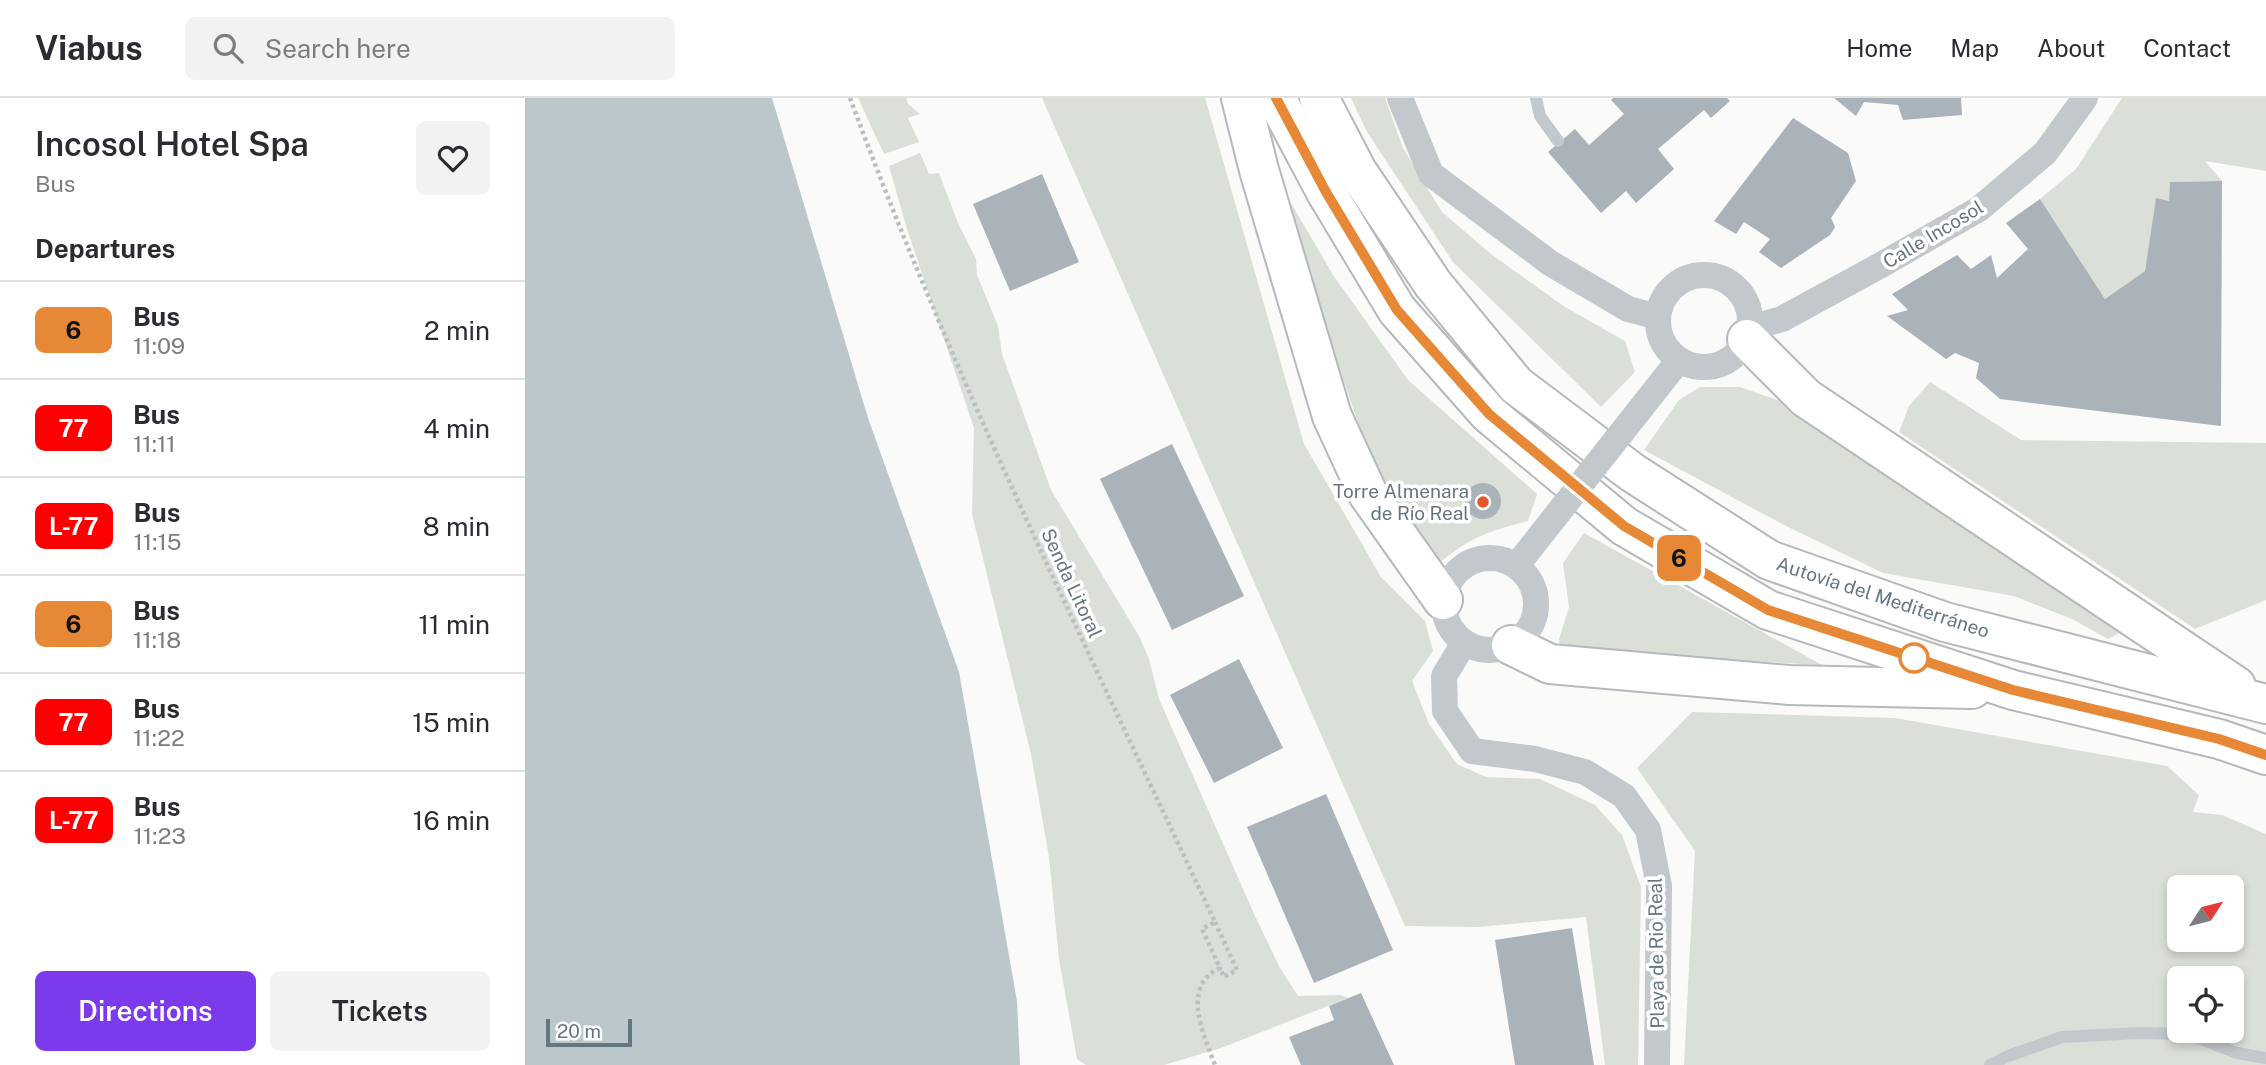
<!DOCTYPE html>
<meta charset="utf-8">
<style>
body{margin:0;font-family:"Public Sans",sans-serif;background:#f2f2f3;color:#2b2b33;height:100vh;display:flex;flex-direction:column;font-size:26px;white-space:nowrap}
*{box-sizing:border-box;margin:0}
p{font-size:23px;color:#7c7c81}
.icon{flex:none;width:38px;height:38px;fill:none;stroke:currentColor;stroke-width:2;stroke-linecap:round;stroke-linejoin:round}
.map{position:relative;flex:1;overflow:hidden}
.side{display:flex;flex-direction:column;background:#fff;width:525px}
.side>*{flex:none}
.badge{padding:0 14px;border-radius:10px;font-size:24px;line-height:46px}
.needle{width:46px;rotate:54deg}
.tools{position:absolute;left:1642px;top:777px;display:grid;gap:14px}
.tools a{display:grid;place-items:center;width:77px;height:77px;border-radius:10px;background:#fff;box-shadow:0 4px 10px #0003;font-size:35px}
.scale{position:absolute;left:21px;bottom:18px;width:86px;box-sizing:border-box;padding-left:7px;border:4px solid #657683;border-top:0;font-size:19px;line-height:24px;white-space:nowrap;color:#657683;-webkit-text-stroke:5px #fff;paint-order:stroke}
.map>.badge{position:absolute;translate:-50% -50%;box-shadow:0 0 0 4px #fff}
h2{padding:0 35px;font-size:26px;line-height:63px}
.round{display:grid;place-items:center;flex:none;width:74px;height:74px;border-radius:10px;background:#f2f2f3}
.overview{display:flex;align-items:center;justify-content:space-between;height:119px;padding:0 35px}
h1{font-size:33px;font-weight:600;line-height:52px}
.cta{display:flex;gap:14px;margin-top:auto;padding:14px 35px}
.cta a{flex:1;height:80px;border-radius:10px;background:#7c3aed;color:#fff;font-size:28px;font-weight:600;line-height:80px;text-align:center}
.cta a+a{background:#f2f2f3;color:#2b2b33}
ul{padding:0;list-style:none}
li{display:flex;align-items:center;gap:21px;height:98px;padding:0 35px;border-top:2px solid #e1e1e2}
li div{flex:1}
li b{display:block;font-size:26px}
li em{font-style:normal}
li .badge{min-width:77px;font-weight:700;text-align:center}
header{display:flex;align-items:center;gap:42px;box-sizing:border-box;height:98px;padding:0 35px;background:#fff;border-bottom:2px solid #e1e1e2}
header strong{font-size:33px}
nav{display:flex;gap:38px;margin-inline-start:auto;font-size:24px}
.search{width:490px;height:63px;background:#f2f2f3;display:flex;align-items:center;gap:18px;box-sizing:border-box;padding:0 24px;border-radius:10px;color:#7c7c81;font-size:26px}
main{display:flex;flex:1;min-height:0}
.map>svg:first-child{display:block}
</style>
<header>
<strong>Viabus</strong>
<div class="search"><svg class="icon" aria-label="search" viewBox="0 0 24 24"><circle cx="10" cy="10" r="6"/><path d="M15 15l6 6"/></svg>Search here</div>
<nav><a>Home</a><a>Map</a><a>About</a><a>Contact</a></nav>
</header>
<main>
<section class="side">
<div class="overview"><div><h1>Incosol Hotel Spa</h1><p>Bus</p></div><a class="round"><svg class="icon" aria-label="heart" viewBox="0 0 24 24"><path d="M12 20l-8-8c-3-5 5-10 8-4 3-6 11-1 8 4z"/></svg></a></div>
<h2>Departures</h2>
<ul>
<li><span class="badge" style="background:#e68836;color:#111">6</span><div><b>Bus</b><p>11:09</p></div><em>2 min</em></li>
<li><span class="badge" style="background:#f00;color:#fff">77</span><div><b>Bus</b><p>11:11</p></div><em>4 min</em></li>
<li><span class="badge" style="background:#f00;color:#fff">L-77</span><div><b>Bus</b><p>11:15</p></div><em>8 min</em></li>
<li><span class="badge" style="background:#e68836;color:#111">6</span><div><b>Bus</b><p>11:18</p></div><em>11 min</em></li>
<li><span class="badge" style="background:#f00;color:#fff">77</span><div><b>Bus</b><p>11:22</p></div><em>15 min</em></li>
<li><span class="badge" style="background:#f00;color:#fff">L-77</span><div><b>Bus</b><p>11:23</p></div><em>16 min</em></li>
</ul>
<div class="cta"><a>Directions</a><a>Tickets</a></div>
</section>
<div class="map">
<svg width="1741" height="967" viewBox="0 0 1741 967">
<rect width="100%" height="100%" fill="#fafaf8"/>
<g fill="#dadfd7" fill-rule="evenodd">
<polygon points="333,0 381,0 383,6 395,16 383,20 394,44 359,56"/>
<polygon points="517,0 680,0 779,346 856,479 900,523 908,553 887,583 904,626 932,666 961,679 1015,681 1070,707 1097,737 1116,789 1113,967 1080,967 1061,819 954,829 880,828"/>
<polygon points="826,0 860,0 878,50 917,114 966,156 1040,209 1100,243 1110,274 1076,309 928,164 842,34"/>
<polygon points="1597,0 1741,0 1741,73 1680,63 1697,83 1645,84 1644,103 1631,101 1620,173 1580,201 1515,101 1551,71"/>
<polygon points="395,55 404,76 414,75 433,125 451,161 452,177 473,228 477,256 526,392 614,538 624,561 634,601 730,818 755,870 773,898 816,897 823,900 696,950 639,967 561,967 552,961 534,861 524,759 506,656 447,416 449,330 382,131 364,68"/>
<path d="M766,105L808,177L883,282L1012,396L1003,423C958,435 944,440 908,470L853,382L800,229Z"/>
<polygon points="1405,284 1496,342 1741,345 1741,502 1670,531 1374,334 1384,308"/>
<polygon points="1175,289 1215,289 1255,303 1597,534 1583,541 1547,521 1489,498 1358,475 1259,427 1119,352 1154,302"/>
<polygon points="1059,435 1297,567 1035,553 1034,541 1044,509 1038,465"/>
<path d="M1167,614L1370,620L1642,668L1674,697L1668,714L1697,717L1741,736V967H1159L1170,753L1112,670ZM1654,789H1706V842H1654ZM1654,880H1706V933H1654Z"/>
</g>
<polygon fill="#bbc7cb" points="0,0 247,0 343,320 434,574 492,903 495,967 0,967"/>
<g fill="#aab3b9">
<polygon points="1088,0 1202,0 1205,3 1186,20 1179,12 1133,51 1149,71 1111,105 1101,93 1076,115 1023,54 1050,31 1064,47 1099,16 1086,2"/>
<polygon points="1309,0 1436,0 1437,17 1378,22 1373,7 1339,4 1331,18"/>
<polygon points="1268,20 1323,55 1331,83 1306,120 1310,129 1305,137 1256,170 1234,154 1245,141 1219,124 1211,136 1189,123"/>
<polygon points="517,76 554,164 485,193 448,106"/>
<polygon points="1697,83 1696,328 1475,301 1451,280 1454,265 1430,255 1421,261 1362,218 1383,212 1367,196 1432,157 1446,171 1466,157 1472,180 1503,151 1481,125 1515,101 1580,201 1620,173 1631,100 1644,103 1645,84"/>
<polygon points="647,346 719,498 647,532 575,381"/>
<circle cx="958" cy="403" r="18"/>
<polygon points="714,561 758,650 689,685 645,597"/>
<polygon points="801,696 868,852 789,885 722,729"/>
<polygon points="1047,830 1069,967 990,967 970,842"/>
<polygon points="836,895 869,967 776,967 764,939 809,922 804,908"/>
</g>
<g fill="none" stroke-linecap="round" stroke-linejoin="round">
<defs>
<g id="trunk">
<polyline points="716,0 734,72 807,318 843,396 918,502"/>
<polyline points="751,0 801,94 872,212 964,316 1099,428 1243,512 1488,592 1694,641 1741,657"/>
<polyline points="794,0 832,73 908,186 991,287 1108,375 1244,462 1420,524 1741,606"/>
<polyline points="1222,241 1281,300 1711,588"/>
<polyline points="986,547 1025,566 1264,587 1447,591"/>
</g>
</defs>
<use href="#trunk" stroke="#b4b9bd" stroke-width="42"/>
<g stroke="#bbbfc2" stroke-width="4.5" stroke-dasharray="3.5 3.5" stroke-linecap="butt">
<path d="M325,0C429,282 563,552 690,824L677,831L695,870C655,888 679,938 690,967"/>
<polyline points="690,824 712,872 699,879 695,870"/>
</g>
<g stroke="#c3c8cc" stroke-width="12">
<polyline points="1011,0 1015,18 1033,43"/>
<polyline points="1465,967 1483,958 1537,939 1614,935 1663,936 1712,955 1741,960"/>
</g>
<g stroke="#c3c8cc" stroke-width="26">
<polyline points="875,0 906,76 1025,165 1103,211 1133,219"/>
<circle cx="1179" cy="223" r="46"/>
<polyline points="1225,230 1257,221 1356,167 1454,111 1520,55 1560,0"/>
<circle cx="965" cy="506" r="46"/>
<polyline points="939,545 919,578 920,613 947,653 1010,661 1060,674 1099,698 1123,732 1134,788 1132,967"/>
</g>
<use href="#trunk" stroke="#fff" stroke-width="38"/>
<polyline stroke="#c3c8cc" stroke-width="26" points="992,467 1154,262"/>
</g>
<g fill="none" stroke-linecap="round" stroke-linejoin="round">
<defs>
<polyline id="line" points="751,0 801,94 872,212 964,316 1099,428 1243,512 1488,592 1694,641 1741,657"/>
</defs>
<use href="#line" stroke="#fff" stroke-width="16"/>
<use href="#line" stroke="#e68836" stroke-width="10"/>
</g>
<circle fill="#e4572e" stroke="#fff" stroke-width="2.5" cx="958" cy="404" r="7"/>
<circle fill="#fff" stroke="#e68836" stroke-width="3.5" cx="1389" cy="560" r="14"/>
<g text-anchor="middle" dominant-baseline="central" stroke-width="7" stroke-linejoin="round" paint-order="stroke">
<g font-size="19" fill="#657683" stroke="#fff">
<text transform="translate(1408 136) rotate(-31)">Calle Incosol</text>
<text transform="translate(547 485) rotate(65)">Senda Litoral</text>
<text transform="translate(1358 499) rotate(18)">Autovía del Mediterráneo</text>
<text transform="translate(1131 855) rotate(-91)">Playa de Rio Real</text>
</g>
<g font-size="19" fill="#657683" stroke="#fff" text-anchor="end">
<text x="944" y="393">Torre Almenara<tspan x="944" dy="22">de Río Real</tspan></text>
</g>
</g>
</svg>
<div class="tools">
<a><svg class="needle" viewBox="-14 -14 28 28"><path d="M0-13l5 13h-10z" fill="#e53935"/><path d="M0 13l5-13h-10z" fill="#7c7c81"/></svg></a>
<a><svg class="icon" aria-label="locate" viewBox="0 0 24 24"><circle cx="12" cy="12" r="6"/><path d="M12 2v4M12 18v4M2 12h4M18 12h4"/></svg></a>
</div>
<div class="scale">20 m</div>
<b class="badge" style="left:1154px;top:460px;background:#e68836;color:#111">6</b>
</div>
</main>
